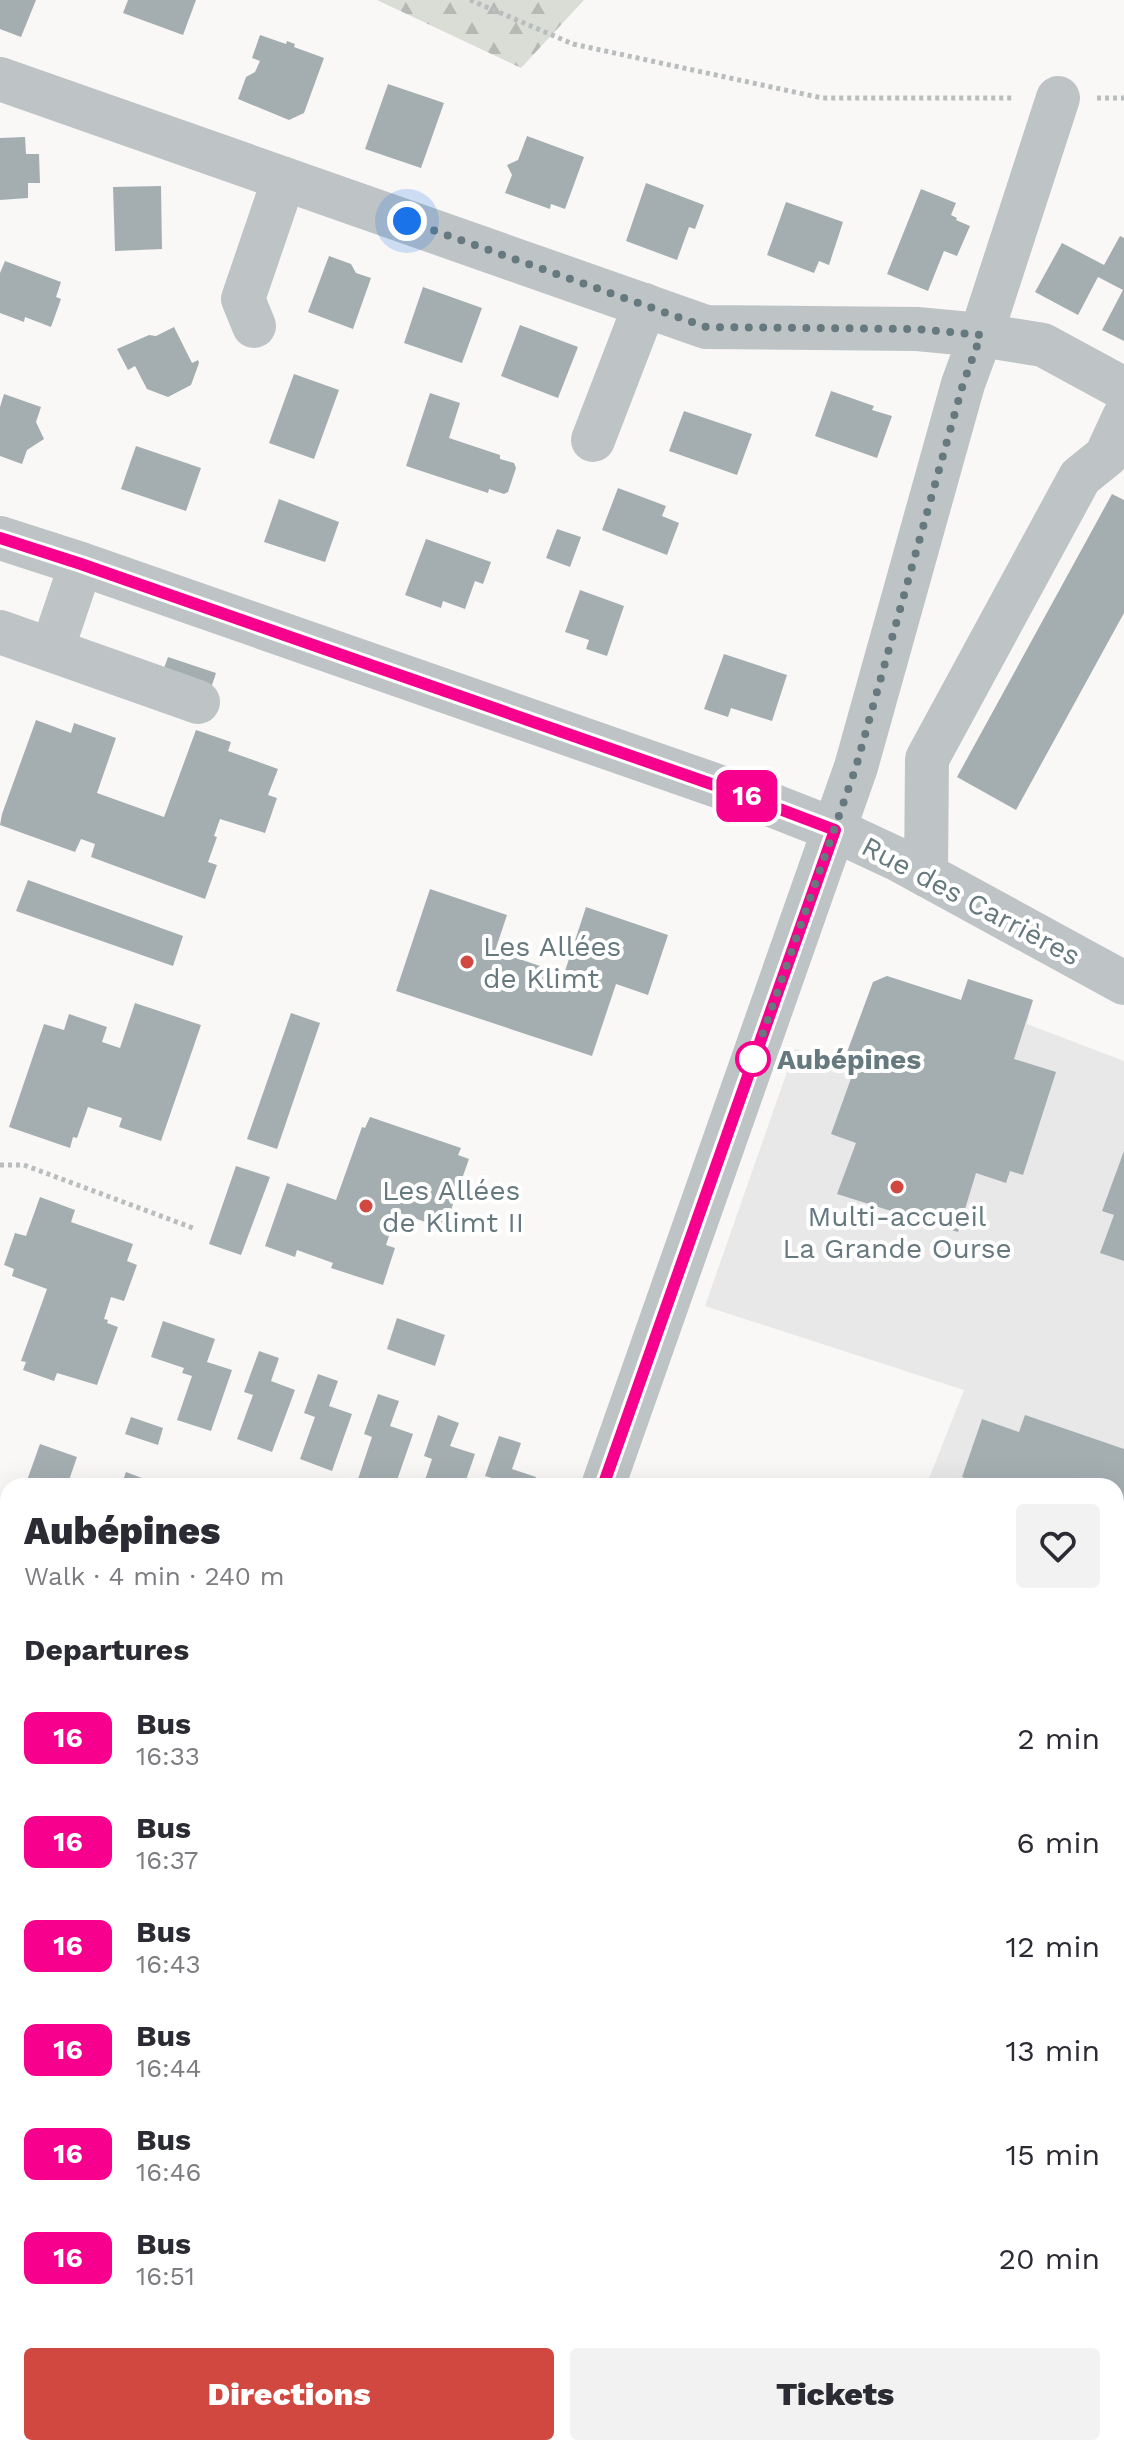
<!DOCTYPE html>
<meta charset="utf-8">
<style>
body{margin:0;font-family:"Work Sans",sans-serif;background:#f2f2f3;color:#2b2b33;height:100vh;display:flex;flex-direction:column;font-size:30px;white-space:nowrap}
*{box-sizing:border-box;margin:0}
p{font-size:26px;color:#7c7c81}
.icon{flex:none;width:44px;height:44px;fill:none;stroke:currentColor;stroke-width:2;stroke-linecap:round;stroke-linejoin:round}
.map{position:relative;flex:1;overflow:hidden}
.panel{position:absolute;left:0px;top:1478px;width:1124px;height:978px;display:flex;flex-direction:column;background:#fff;border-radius:24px 24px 0 0;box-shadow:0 8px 32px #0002}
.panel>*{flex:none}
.badge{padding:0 16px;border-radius:12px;font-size:28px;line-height:52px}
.you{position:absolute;width:40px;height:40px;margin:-20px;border:6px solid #fff;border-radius:50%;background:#1a73e8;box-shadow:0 0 0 12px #1a73e833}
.map>.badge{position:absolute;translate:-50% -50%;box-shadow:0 0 0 4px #fff}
h2{padding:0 24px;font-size:30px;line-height:72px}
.round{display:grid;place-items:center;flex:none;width:84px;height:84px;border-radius:8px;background:#f2f2f3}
.headline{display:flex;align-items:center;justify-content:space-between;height:136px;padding:0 24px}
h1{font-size:38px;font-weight:800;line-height:60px}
.button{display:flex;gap:16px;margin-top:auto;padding:16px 24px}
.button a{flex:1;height:92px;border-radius:8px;background:#d0483f;color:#fff;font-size:32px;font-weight:800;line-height:92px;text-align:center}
.button a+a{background:#f2f2f3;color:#2b2b33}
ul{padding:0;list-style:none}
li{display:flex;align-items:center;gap:24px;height:104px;padding:0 24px}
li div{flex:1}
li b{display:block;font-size:30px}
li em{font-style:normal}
li .badge{min-width:88px;font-weight:700;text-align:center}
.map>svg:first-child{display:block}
</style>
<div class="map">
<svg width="1124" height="2455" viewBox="0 0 1124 2455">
<defs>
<pattern id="forest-firs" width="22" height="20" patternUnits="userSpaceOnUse" patternTransform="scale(2)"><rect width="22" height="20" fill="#daddd6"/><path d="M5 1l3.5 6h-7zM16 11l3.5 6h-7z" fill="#b5b8b3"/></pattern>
</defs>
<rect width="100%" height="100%" fill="#f9f8f7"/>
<polygon fill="#e7e8e7" points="887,976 961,1000 968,979 1033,1000 1027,1024 1124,1061 1124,1678 1116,1675 1116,1486 926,1486 964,1390 705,1306 795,1049 855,1067 858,1059 846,1055 873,982"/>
<polygon fill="url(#forest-firs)" points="377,0 584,0 521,68"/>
<g fill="#a4aeb1">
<polygon points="0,0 36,0 21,37 0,29"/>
<polygon points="128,0 196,0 183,35 123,13"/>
<polygon points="260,35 286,44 287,41 295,44 294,47 324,58 304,113 289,120 238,99 246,77 255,72 260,61 252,58"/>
<polygon points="388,84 444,103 421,168 365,149"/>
<polygon points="527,136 584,157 565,209 551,204 550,209 505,193 512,175 507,165 518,160"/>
<polygon points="25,137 26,154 39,154 40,183 28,183 28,198 0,200 0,138"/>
<polygon points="646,183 704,205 695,229 689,227 677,260 626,241"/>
<polygon points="161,186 162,249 115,251 113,187"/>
<polygon points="921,189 956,203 951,215 957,218 956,220 970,226 957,256 944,251 928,291 887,274"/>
<polygon points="786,202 843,222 829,265 819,261 814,273 767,255"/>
<polygon points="1120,236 1124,238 1124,341 1102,330 1123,290 1098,277 1078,315 1035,292 1062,243 1104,265"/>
<polygon points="329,256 351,264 356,273 371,278 353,329 308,312"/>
<polygon points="5,261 61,282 56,297 61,299 51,327 25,317 24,322 0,313 0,273"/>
<polygon points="423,287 482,308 462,363 404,343"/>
<polygon points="520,325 578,347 558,398 501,376"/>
<polygon points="174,327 192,363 198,360 199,363 191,385 168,397 147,389 135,366 128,370 117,349 149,335 156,336"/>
<polygon points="294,374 339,390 314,459 269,443"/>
<polygon points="831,391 874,406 872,410 892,416 877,458 815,436"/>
<polygon points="430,393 460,403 449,438 500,455 500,459 514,463 516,468 508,492 504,494 489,489 488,493 406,466"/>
<polygon points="4,394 41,407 36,422 44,439 27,450 22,464 0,456 0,407"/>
<polygon points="684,411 752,434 737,475 669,451"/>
<polygon points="136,446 201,468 186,511 121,489"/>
<polygon points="618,488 666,506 662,516 679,523 667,555 602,530"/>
<polygon points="1112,494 1124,500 1124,613 1016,810 957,777"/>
<polygon points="279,499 339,522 325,562 264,542"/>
<polygon points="557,529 581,537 570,567 546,558"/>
<polygon points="426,539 491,562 483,584 475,581 465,609 443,601 441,608 405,595"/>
<polygon points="580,590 624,606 607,656 586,649 589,640 565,632"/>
<polygon points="724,654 787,675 772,721 731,708 728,717 704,709"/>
<polygon points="168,657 216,673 211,688 163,671"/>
<polygon points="36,720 71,733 74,723 116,738 97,793 164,817 196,730 231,742 228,751 278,769 268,795 277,798 265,833 220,819 214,836 217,837 208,862 217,865 205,899 91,857 95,844 81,839 75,852 0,825 2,814"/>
<polygon points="28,880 183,936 173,966 16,911"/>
<polygon points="430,889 507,915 495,951 564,974 586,907 668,935 648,995 616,984 592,1056 396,991"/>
<polygon points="887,976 961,1000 968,979 1033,1000 1014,1059 1056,1072 1023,1175 1010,1171 1006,1183 976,1173 958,1232 837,1194 856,1143 831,1134 858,1059 846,1055 873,982"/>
<polygon points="135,1003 201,1025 161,1141 119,1127 122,1118 88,1107 77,1138 73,1137 70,1148 9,1127 44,1024 64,1030 69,1014 107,1027 102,1042 120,1048"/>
<polygon points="291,1013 320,1023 277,1149 247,1139"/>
<polygon points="370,1117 461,1148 458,1155 469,1159 446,1224 433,1219 431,1224 397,1212 386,1245 395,1248 383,1285 331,1268 333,1263 297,1250 295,1257 265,1246 287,1183 336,1200 362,1127 365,1128"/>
<polygon points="1124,1151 1124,1261 1100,1253 1114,1215 1102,1211"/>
<polygon points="236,1166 270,1177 241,1255 209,1244"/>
<polygon points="40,1197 75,1210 71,1222 133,1244 127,1261 137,1265 124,1301 111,1297 104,1319 108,1320 107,1323 118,1327 97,1385 57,1373 54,1381 23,1370 26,1362 21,1361 47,1289 12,1276 14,1269 4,1265 15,1233 26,1236"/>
<polygon points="397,1318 445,1335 435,1366 387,1349"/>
<polygon points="163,1321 215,1339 207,1362 232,1370 211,1431 177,1420 192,1376 182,1373 184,1368 151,1357"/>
<polygon points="259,1351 279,1358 271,1381 295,1390 272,1452 237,1439 253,1395 244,1392"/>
<polygon points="318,1374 338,1381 329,1406 352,1414 332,1471 300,1459 315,1417 304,1413"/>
<polygon points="378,1394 399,1401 390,1426 413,1434 395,1486 368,1486 357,1482 372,1437 364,1434"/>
<polygon points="438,1415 459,1423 450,1446 475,1454 464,1486 423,1486 432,1459 424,1456"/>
<polygon points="1025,1415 1124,1449 1124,1529 1116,1526 1116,1486 987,1486 962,1477 982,1419 1019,1432"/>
<polygon points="131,1417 163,1428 158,1445 125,1434"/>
<polygon points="499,1436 521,1443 512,1469 536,1477 533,1486 493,1486 495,1479 485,1476"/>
<polygon points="40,1444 77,1457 67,1486 25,1486"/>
<polygon points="126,1472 163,1486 121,1486"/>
<polygon points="1118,1613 1124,1615 1124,1660 1116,1657"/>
<polygon points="0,1620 8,1623 8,1692 0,1689"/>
<polygon points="0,1833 8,1835 6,1849 0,1848"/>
<polygon points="1124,1928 1124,2027 1116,2039 1116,1939"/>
<polygon points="0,2177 8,2183 8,2195 0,2206"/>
<polygon points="0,2226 8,2232 8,2287 0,2297"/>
<polygon points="1120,2382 1124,2385 1124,2442 1116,2438 1116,2390"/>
<polygon points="138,2448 214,2448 209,2455 147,2455"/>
<polygon points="272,2448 361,2448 354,2455 348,2455 347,2451 346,2455 330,2455 324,2452 323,2455 269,2455"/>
<polygon points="450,2448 485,2448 492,2455 449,2455 446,2452"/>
</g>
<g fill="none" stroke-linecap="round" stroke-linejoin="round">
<g stroke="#b9bdbe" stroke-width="5" stroke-dasharray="4 4" stroke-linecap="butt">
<polyline points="470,0 573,44 822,98 1015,98"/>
<polyline points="1097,98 1124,98"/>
<polyline points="0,1165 24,1165 193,1228"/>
</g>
<g stroke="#bec4c6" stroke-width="44">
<polyline points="0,79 706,327 917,329 981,335 1043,345 1124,389"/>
<polyline points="254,326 243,299 284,179"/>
<polyline points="593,440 645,305"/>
<polyline points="0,538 81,564 769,804 835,830 897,859 1124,983"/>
<polyline points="0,632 198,702"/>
<polyline points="52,650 81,564"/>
<polyline points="926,875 927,759 1080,477 1106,456 1124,417"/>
<polyline points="603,1486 856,767 963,384 981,335 1058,98"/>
<polyline points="0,1569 8,1572"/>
<polyline points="1116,1837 1124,1839"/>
<polyline points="0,2005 8,2006"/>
<polyline points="0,2380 8,2387"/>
<polyline points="72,2448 79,2455"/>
<polyline points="1039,2448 1051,2455"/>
<polyline points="242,2455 246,2448"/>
</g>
</g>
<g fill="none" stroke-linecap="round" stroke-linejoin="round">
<defs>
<polyline id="line" points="0,538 81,564 740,794 835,830 603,1486"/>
</defs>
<use href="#line" stroke="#fff" stroke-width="18"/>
<use href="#line" stroke="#f6008d" stroke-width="12"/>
<polyline stroke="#66797e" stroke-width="8" stroke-dasharray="0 14.4" points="407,221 706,327 917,329 981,335 963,384 856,767 753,1062 753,1059"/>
</g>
<g fill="#d0483f" stroke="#fff" stroke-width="3">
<circle cx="467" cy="962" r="8"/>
<circle cx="897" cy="1187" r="8"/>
<circle cx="366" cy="1206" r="8"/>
</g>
<circle fill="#fff" stroke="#f6008d" stroke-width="4" cx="753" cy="1059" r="16"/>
<g text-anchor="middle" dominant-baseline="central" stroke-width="8" stroke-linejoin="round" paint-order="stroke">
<g font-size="28" fill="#66797e" stroke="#fff">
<text transform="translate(971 901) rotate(28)">Rue des Carrières</text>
</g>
<g font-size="28" fill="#66797e" stroke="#fff" text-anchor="start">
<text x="483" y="946">Les Allées<tspan x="483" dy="32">de Klimt</tspan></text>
<text x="382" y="1190">Les Allées<tspan x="382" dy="32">de Klimt II</tspan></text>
<text x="897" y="1216" text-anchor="middle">Multi-accueil<tspan x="897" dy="32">La Grande Ourse</tspan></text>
</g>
<g font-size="28" font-weight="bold" fill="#66797e" stroke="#fff" text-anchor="start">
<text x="777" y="1059">Aubépines</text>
</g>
</g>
</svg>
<div class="you" style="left:407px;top:221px"></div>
<b class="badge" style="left:747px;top:796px;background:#f6008d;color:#fff">16</b>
<section class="panel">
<div class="headline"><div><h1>Aubépines</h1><p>Walk · 4 min · 240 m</p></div><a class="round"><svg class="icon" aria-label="heart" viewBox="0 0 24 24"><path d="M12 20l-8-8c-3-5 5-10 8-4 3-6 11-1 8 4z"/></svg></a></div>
<h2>Departures</h2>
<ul>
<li><span class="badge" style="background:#f6008d;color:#fff">16</span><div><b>Bus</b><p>16:33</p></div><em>2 min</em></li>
<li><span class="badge" style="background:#f6008d;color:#fff">16</span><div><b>Bus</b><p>16:37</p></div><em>6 min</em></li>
<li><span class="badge" style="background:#f6008d;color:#fff">16</span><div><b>Bus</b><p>16:43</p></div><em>12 min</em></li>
<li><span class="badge" style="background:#f6008d;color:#fff">16</span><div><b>Bus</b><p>16:44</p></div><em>13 min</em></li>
<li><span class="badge" style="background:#f6008d;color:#fff">16</span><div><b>Bus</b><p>16:46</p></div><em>15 min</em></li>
<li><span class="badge" style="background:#f6008d;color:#fff">16</span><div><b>Bus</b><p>16:51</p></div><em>20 min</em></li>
</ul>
<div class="button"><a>Directions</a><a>Tickets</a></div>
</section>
</div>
